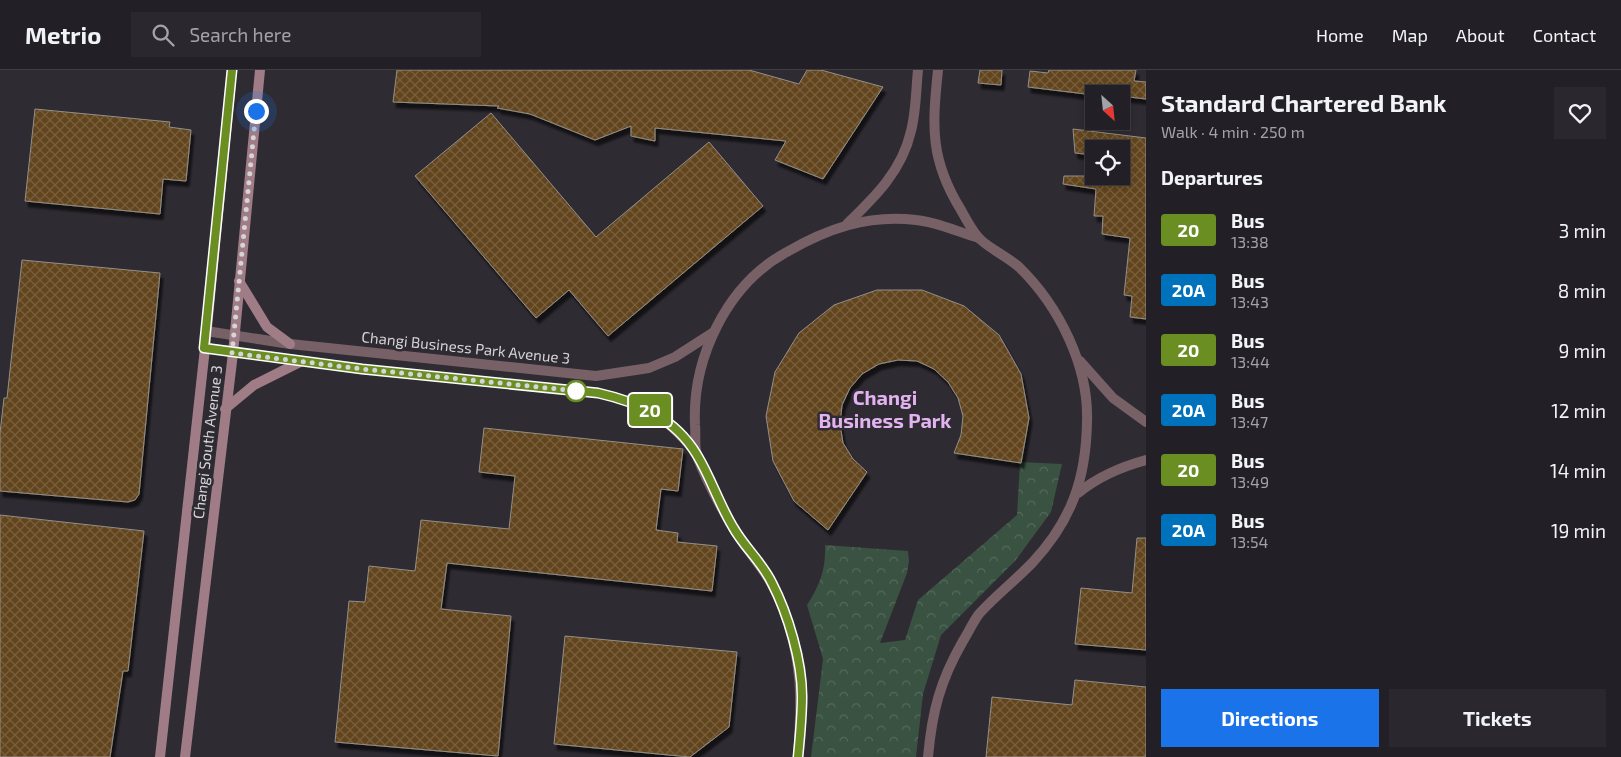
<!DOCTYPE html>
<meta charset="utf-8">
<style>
body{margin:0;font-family:"Exo 2",sans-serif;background:#2a282e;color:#f1f3f6;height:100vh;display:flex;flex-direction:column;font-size:19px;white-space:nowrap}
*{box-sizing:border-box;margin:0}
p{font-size:16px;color:#a2a3a7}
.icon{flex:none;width:28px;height:28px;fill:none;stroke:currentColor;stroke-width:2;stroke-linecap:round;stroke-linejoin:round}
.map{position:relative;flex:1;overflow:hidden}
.drawer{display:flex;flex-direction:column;background:#222026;width:475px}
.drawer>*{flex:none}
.badge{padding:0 10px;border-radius:4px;font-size:18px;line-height:32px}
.needle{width:32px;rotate:153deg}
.fabs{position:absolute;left:1085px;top:15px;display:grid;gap:10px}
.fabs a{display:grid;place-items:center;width:45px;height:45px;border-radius:0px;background:#222026;box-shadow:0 2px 8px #0003,0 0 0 1px #3f3e43;font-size:25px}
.you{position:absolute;width:25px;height:25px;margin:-12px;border:4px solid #fff;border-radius:50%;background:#1a73e8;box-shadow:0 0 0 8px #1a73e833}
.map>.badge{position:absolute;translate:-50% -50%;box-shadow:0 0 0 2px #fff}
h2{padding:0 15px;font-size:19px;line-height:45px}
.round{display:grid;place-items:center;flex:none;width:52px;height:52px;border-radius:0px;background:#2a282e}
.head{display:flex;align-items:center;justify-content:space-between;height:85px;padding:0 15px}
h1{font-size:24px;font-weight:700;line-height:38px}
.primary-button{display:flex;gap:10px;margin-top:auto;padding:10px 15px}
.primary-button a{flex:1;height:58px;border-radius:0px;background:#1a73e8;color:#fff;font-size:20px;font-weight:700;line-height:58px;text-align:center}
.primary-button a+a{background:#2a282e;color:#f1f3f6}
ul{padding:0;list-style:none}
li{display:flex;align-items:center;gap:15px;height:60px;padding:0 15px}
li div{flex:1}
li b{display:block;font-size:19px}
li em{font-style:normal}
li .badge{min-width:55px;font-weight:700;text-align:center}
header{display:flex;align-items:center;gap:30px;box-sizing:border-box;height:70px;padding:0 25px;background:#222026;border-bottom:1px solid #3f3e43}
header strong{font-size:24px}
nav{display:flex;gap:28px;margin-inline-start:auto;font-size:18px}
.search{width:350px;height:45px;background:#2a282e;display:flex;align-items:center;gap:12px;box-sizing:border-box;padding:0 18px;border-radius:0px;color:#a2a3a7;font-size:19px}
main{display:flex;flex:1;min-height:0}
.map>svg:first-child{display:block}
</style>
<header>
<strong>Metrio</strong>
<div class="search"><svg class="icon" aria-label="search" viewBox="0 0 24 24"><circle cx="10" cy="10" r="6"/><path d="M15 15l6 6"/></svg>Search here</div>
<nav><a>Home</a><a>Map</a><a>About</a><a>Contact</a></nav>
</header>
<main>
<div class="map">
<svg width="1146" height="687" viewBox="0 0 1146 687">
<defs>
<pattern id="park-crowns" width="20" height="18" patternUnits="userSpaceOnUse" patternTransform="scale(1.25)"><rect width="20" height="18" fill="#395241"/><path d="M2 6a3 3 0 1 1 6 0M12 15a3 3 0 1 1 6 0" fill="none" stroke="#556a5c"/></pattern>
<pattern id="building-cross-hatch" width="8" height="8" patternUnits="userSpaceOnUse" patternTransform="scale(1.25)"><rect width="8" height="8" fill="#62451e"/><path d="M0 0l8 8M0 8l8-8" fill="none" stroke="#785f3e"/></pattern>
<filter id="shadow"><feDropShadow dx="3" dy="5.5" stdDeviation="1" flood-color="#0009"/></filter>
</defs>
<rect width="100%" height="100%" fill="#2e2b32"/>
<path fill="url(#park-crowns)" d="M1020,392L1062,394L1051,442L1015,491L941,565L923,624L916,687H811L823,589L807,535C820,515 826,499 825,475L908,481L909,491L907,503L880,573L905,570L918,530L1017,445Z"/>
<g fill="url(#building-cross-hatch)" stroke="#948f88" filter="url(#shadow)">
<polygon points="397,0 749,0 799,14 807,0 821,0 883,17 823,109 775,90 786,71 655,58 655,71 631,66 631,56 595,70 530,44 497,38 499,36 393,32"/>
<polygon points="980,0 1002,0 1001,15 978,13"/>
<polygon points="1049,0 1136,0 1134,11 1146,12 1146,29 1121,26 1121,24 1094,25 1028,17 1030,1 1048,3"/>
<polygon points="35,39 170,52 169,57 191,60 186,111 163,109 160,144 25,131"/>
<polygon points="491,43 596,167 709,72 763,136 608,266 569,220 536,248 415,106"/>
<polygon points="1073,59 1146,68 1146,249 1130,247 1132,226 1124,225 1130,168 1102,164 1103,146 1094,146 1096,119 1063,114 1064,106 1121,106 1121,79 1094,79 1094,85 1075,83"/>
<polygon points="22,190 160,203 139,424 135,430 128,432 0,421 0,363 4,328 7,328"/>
<polygon points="877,220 922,220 964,236 999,265 1021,304 1029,348 1021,393 954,383 961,365 963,346 958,328 948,312 934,299 917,291 898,290 879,294 862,304 850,318 842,335 840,354 843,373 853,389 867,402 828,460 794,431 773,391 766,346 775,302 799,263 834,235"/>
<polygon points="484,358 683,379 678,421 661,419 656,460 678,463 677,472 717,476 712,521 447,493 441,539 511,546 498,686 335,672 349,531 365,532 369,496 415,501 421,450 509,459 515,406 479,402"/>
<polygon points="0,445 144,461 128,601 123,601 110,687 0,687"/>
<polygon points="1137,468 1146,468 1146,580 1075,574 1081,518 1132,523"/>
<polygon points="565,566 737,582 729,657 690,687 554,674"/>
<polygon points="1075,610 1146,617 1146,687 986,687 992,627 1072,635"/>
</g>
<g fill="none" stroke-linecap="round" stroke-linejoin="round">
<g stroke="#776066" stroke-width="10">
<path d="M847,154C875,127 902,101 911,61C916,42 916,20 918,0"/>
<polyline points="206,261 290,274 596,306 649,298 675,287 714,262"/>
<path d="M205,278L362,299L598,323C646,334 665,345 697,384"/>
<polyline points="1080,291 1113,328 1146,352"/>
<path d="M1078,423C1099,406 1120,397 1146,390"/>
<path d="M798,687C802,630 803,590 782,536C769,502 751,487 733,458C720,436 706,410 697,386C694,377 696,364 695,355C692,289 726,216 785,183C826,159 868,144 916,150C937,152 958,162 979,168"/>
<path d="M928,687C932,642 940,611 963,571C968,563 973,552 979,544C996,525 1016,510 1033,492C1072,450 1086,408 1087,352C1089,296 1059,236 1019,197C1008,187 985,176 978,167C971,159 966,149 961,140C930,90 932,57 938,0"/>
</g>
<g stroke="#a07d86" stroke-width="10">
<polyline points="239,211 267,257 290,274"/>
<polyline points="225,339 254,315 300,292"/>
<polyline points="160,687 205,278 232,0"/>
<polyline points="185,687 233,283 260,0"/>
</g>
</g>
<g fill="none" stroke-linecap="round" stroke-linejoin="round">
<defs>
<path id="line" d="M232,0L204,278L362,299L598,323C638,332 675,348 697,385C711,408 719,434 733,457C744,477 762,492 772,513C788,544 802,591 802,626C802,646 800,667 798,687"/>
</defs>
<use href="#line" stroke="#fff" stroke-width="11"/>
<use href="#line" stroke="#6b8e23" stroke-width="8"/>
<polyline stroke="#d5d4d8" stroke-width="5" stroke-dasharray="0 9" points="256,41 232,283 362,299 578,321 576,321"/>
</g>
<circle fill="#fff" stroke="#6b8e23" stroke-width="2.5" cx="576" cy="321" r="10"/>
<g text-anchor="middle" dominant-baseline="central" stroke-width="5" stroke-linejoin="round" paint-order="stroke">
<g font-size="15" fill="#d5d4d8" stroke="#2e2b32">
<text transform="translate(466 277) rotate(6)">Changi Business Park Avenue 3</text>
<text transform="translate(207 372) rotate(-83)">Changi South Avenue 3</text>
</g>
<g font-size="20" font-weight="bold" fill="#e3b2f0" stroke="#2e2b32">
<text x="885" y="327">Changi<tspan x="885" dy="23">Business Park</tspan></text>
</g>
</g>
</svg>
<div class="fabs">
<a><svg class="needle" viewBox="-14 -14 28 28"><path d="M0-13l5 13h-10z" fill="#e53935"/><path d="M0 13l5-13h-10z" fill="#a2a3a7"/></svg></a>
<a><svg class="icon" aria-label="locate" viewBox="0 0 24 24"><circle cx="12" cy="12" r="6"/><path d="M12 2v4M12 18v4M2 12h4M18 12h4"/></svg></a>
</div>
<div class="you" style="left:256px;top:41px"></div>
<b class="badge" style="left:650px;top:340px;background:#6b8e23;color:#fff">20</b>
</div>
<section class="drawer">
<div class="head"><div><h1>Standard Chartered Bank</h1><p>Walk · 4 min · 250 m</p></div><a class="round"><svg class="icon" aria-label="heart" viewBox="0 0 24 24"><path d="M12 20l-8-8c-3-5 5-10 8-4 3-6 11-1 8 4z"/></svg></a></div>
<h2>Departures</h2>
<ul>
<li><span class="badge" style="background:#6b8e23;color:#fff">20</span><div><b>Bus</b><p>13:38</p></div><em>3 min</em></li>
<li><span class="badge" style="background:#0072bc;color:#fff">20A</span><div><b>Bus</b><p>13:43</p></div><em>8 min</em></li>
<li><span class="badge" style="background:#6b8e23;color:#fff">20</span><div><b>Bus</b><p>13:44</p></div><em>9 min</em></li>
<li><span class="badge" style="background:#0072bc;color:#fff">20A</span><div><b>Bus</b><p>13:47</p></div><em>12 min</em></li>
<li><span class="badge" style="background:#6b8e23;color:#fff">20</span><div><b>Bus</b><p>13:49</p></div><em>14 min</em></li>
<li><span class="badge" style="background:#0072bc;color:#fff">20A</span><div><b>Bus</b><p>13:54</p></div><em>19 min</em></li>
</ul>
<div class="primary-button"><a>Directions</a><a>Tickets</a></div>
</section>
</main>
